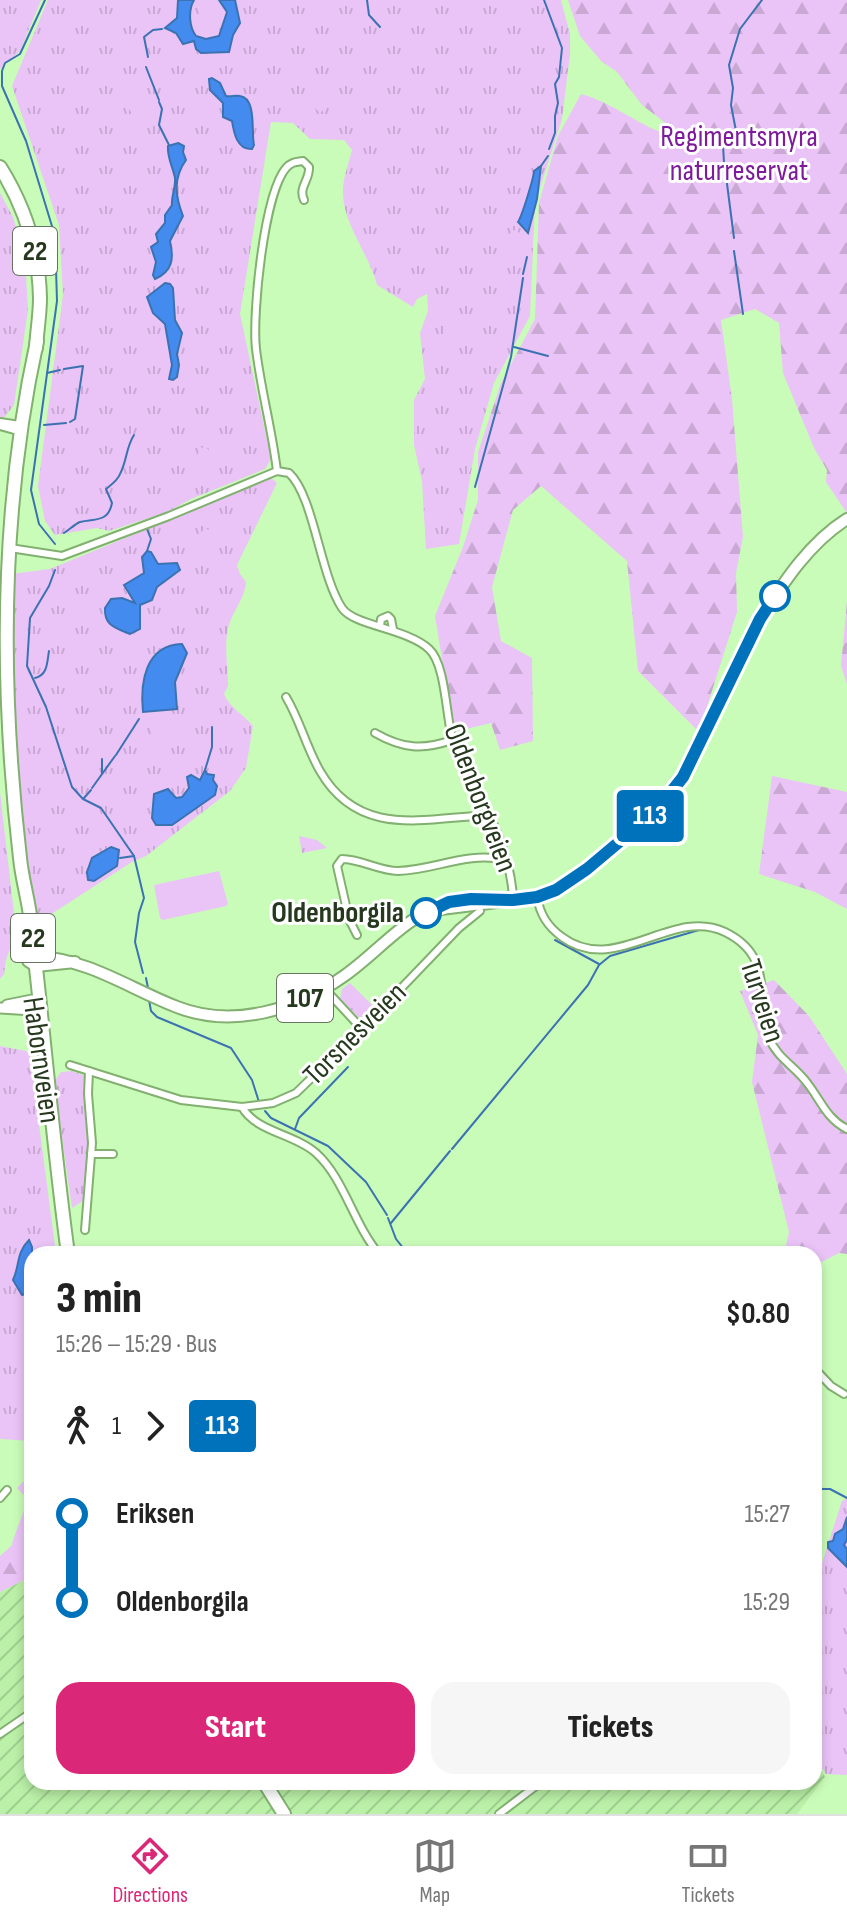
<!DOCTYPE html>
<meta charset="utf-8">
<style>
body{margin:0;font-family:"Sofia Sans Condensed",sans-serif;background:#f6f6f6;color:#222;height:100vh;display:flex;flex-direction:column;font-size:30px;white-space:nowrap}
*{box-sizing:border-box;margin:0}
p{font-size:26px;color:#767676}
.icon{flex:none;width:44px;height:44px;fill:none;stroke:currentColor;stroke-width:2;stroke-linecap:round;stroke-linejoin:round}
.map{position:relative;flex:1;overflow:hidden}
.details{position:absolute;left:24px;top:1246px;width:798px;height:544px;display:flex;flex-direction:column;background:#fff;border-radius:24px;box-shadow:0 4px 12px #0003}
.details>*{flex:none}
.badge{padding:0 16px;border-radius:6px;font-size:28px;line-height:52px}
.map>.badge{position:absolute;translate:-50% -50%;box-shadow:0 0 0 4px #fff}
.legs{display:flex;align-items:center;gap:12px;height:88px;padding:0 32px;font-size:26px}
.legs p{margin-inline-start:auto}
.overview{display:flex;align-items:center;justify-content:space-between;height:136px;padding:0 32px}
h1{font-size:44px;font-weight:800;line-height:60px}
.primary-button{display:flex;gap:16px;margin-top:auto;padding:16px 32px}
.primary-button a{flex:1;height:92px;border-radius:24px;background:#db2777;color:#fff;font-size:32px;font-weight:800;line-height:92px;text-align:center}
.primary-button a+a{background:#f6f6f6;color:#222}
ul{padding:0 32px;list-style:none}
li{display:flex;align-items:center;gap:28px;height:88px;font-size:30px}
li i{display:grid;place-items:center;width:12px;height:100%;margin:0 10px;background:currentColor}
li i::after{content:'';width:20px;height:20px;margin:-10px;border:6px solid;border-radius:50%;background:#fff}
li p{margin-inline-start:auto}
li:first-child i{background:linear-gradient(#0000 50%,currentColor 0)}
li:last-child i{background:linear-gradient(currentColor 50%,#0000 0)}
.dock{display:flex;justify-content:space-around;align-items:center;height:112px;border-top:2px solid #e0e0e0;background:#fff;font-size:22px;color:#767676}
.dock a{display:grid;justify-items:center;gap:4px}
.dock .selected{color:#db2777}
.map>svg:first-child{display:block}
</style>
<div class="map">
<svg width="847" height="1814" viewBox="0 0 847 1814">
<defs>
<pattern id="industrial-furrows" width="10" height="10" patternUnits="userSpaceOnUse" patternTransform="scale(2)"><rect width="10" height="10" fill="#baf0a7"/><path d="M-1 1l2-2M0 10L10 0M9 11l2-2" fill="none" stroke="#a0cf8f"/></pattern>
<pattern id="grass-tufts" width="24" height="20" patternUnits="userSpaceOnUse" patternTransform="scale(2)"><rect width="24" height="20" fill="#eac3f7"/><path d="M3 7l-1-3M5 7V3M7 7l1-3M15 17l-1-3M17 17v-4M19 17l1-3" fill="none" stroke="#c9a8d3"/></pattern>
<pattern id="forest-firs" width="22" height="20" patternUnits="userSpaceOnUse" patternTransform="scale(2)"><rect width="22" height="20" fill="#eac3f7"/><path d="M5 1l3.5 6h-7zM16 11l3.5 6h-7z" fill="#c9a8d3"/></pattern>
</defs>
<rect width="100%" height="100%" fill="#cafcb9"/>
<polygon fill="url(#industrial-furrows)" points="32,1576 32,1782 814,1782 814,1758 825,1777 797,1814 0,1814 0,1592"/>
<g fill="url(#grass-tufts)">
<polygon points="0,0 41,0 20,51 0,69"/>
<path d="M48,0H561L570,34V54L562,119L535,204L530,316L494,383L475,449L459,544L426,549L422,481L414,445V400L425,379L420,333L428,311L427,294L417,299L413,307L377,285C369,253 341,223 343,188C344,176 349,162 352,150L344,140L310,139L293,123L271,122L240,314L271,459L265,469L191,499L167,512L109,531L97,528L55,535L45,521L38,486L63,295L59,225L12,86Z"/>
<polygon points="0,193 13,217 25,259 28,310 14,405 3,419 0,419"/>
<path d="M271,478L277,483L237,565L240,574L246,582C245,599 232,611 228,629C224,646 228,668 228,686L224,694C229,707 243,714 253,726L246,768L230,791L146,856L132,862L42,920H38L34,914C19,803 6,686 11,574L50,569Z"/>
<polygon points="0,792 16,931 6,960 4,974 0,979"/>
<polygon points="299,836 317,840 327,848 302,853"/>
<polygon points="350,983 376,1009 367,1017 358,1017 340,998 342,989"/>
<polygon points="0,1046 26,1051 30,1055 56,1254 32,1254 32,1441 0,1439"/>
<polygon points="72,1071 85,1076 91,1148 83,1201 72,1208 54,1082 61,1072"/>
<polygon points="32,1473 32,1527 11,1546 28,1499 17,1488"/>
<polygon points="847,1498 847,1775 826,1774 814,1755 814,1588 842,1501"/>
</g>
<g fill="url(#forest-firs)">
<path d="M568,0H847V513L826,482L827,470L814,448L783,373L779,323L755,309L721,320L732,399L743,537L736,573L737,612L699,732L638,671L627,561L541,486L513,510L492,587L501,641L532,658L533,741L500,750L491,723L454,732L435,616L463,547L478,500V452L501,383L535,319L539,203L558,136L581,94C614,103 640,127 672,136V128L642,105L617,72L601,61L580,36Z"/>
<polygon points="847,601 847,684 841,666"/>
<polygon points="772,776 847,792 847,909 815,892 759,874"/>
<polygon points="774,980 809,1016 847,1074 847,1254 839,1253 814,1266 814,1254 784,1254 789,1232 752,1082 758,1035 740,991"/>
<polygon points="32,1527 32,1576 0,1592 0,1556"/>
</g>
<g fill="#eac3f7">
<path d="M207,3L214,6L218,25L216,31L211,33C199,30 199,17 201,6Z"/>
<path d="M323,84L331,87C332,94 325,110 320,113L315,108L317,88Z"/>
<path d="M128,91C141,93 145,108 141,119L134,118L124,99Z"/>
<polygon points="514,230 520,233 525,240 521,252 514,256 511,253 507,236"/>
<polygon points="402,270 408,274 410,284 404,288 391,284 392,274"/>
<polygon points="449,316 455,320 456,338 450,341 444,335 444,321"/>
<polygon points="200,447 208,449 212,463 209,470 201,473 194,467"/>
<polygon points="207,529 212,532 213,541 203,552 196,553 194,543 202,531"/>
<polygon points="132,562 139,565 138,571 122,578 116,576 116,571 119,565"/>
<polygon points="166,717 171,722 165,743 159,744 151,735 152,722 158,718"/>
<polygon points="219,871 228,904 226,906 163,920 160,918 154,885"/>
</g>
<g fill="#448bef" stroke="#3b72b1" stroke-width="2">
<path d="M178,0H194C188,10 189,27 196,36L206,39L219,36L227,12L219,0H235L240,23L233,35L229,52L201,53L196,49L194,41L183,44L176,33L165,28L177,18Z"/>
<path d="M212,78L220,83L226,96C231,97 235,95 240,96C257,98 251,133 254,145L252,149C237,150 234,133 232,121L223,117V103L210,90L209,79Z"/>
<path d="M178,143L184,146L183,152L186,160C173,178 175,196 183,216L170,241C174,258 173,271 155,279L153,275L156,262L151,247L158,242L156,234L165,223V215L172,205C171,196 176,188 175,178C173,167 167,158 168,146Z"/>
<path d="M541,166L537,199L528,233L518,222C522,216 534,177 534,171Z"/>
<polygon points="165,283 170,284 173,288 175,320 182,333 177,354 179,365 177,377 173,380 169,379 172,365 165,324 153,313 147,297"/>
<path d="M147,551L151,552L158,564L177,563L180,570L157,587L152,600L140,605V629L130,634C116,628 104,626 105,608L111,599L122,598L135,603L124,585L144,573L142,557Z"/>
<path d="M182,644L187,653L175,682L177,709L143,712C140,683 145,645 182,644Z"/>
<polygon points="205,770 207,774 214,775 213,780 217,786 215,795 172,825 156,825 152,818 154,794 168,789 176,798 182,797 189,788 187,777 191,775 200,780"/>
<polygon points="111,847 119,850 117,866 94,881 88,880 87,872 92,858"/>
<path d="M29,1240L32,1247V1293L22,1295L13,1280C20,1265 16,1253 29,1240Z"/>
<polygon points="847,1517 847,1540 844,1545 847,1549 847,1567 828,1548 828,1542 833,1541 835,1534 843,1529"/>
</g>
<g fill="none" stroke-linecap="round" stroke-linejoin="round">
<g stroke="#3b72b1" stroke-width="2">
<polyline points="45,0 20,54 5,63 2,71 2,86 26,141 55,236 57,301 31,490 39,524 55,544"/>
<polyline points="367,0 369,15 380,27"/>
<polyline points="544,0 562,48 559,77 555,84 558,103 555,116 555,133 549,149"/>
<polyline points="148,57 144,37 153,30 162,29"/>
<polyline points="146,67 159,100"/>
<polyline points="159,102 162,109 159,125 169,145"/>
<polyline points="724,163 723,145 737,136 731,105 733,88 729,65 740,29 762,0"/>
<polyline points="541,166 548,156"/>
<polyline points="726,176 734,238"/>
<polyline points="734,251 743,314"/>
<polyline points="523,274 527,257"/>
<polyline points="514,347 548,356"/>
<polyline points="64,369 83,366 75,419 70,422"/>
<polyline points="47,373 60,370"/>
<polyline points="44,425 66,423"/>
<polyline points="475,487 511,357 523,278"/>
<path d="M64,533C69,530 75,524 80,522C95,518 108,523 112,503L106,489C111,485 118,480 120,474C127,461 126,447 134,435"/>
<polyline points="147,551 151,539 147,529"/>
<polyline points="55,570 49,586 30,618 27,666 46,707 72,787 83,799 101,808 134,856 144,898 139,913 135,942 143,973"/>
<path d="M35,678C48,675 47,662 49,651"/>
<polyline points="116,755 139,719"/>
<polyline points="102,759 102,773"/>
<polyline points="205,770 212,747 212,727"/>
<polyline points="92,788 115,756"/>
<polyline points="84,798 91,790"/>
<polyline points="120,858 134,856"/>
<polyline points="555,940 599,964"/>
<polyline points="146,978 148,988"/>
<polyline points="149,1000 151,1011 157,1017 231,1048 252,1080 259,1102"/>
<polyline points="265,1111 271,1118 328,1146 366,1182 387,1215"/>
<polyline points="295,1129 299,1118 348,1067"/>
<polyline points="452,1149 588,985 599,965 610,956 699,930"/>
<polyline points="388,1218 396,1239 408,1254"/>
<polyline points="391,1223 450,1151"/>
<polyline points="814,1480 822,1489 830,1489 847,1498"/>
</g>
<defs>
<g id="street">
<polyline points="0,422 20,425"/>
<polyline points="0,426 22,432"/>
<path d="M277,471C272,430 261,390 256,349C252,314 264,194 286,168C291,162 296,162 303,161L309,167C310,180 298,187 304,200"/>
<path d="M10,548L62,556L169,516L277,471L289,473C314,496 320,575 342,608C354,626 406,628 429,649C446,664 446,719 453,742C457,755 465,768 472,780C491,817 512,858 513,900"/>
<polyline points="380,626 381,619 388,616 391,619 393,629"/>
<path d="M286,697C300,720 306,747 320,771C359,839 425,818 489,815"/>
<path d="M375,733C403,749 423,750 452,740"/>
<path d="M537,897C540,914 547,926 562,937C616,977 672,906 725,932C776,957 754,998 769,1038C777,1058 796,1067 808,1084C821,1101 827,1119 847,1129"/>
<path d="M357,935L349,919L337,866L342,859C361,859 379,871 398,871C436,870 466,851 506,860"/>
<polyline points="324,988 362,1029"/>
<polyline points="70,1065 181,1100 242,1107 273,1103 296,1093 362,1029 459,928 480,911"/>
<path d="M242,1107C256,1132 295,1134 316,1153C344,1178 354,1225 379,1254"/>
<polyline points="91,1154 113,1154"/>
<polyline points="85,1230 92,1143 88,1094 89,1071"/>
<polyline points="814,1368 831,1386 844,1394"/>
<polyline points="0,1498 7,1490"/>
<polyline points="0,1734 32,1712"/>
<polyline points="499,1814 541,1782"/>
</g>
<g id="secondary">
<polyline points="7,1005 32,1000 39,1005"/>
<polyline points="0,1008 33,1010 39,1005"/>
</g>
<g id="primary">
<path d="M433,910L537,897L556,890L587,869L656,811L683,777L760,619C784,582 809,543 847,519"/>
<path d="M75,962L36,966L28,961L34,956C91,960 126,987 177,1007C233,1029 296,1010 344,976C367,960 387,938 410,922C419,916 428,912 437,907"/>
</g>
<g id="highway">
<path d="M0,167C25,207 39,251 40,298C40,315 37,331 36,348"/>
<path d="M37,341C0,510 0,686 20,858C22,880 29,901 31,923C44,1034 53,1144 68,1254"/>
<polyline points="264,1782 284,1814"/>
</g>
</defs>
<use href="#street" stroke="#82b070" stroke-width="10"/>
<use href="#secondary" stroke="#82b070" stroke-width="13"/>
<use href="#primary" stroke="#82b070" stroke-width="14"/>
<use href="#highway" stroke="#82b070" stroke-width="16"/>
<use href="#street" stroke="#fff" stroke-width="6"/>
<use href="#secondary" stroke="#fff" stroke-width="9"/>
<use href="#primary" stroke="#fff" stroke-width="10"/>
<use href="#highway" stroke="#fff" stroke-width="12"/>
</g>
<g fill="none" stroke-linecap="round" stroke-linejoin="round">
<defs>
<polyline id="line-1" points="426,913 449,902 471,899 513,900 537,897 556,890 587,869 656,811 683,777 760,619 775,596"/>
</defs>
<use href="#line-1" stroke="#fff" stroke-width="18"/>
<use href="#line-1" stroke="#0072bc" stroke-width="12"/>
</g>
<g fill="#fff" stroke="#0072bc" stroke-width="4">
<circle cx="775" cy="596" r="14"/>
<circle cx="426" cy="913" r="14"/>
</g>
<g text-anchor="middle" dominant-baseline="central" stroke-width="6" stroke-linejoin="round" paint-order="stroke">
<g fill="#fff" stroke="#677462" stroke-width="2">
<rect x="13" y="227" width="44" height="48" rx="6"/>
<rect x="11" y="914" width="44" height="48" rx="6"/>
<rect x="277" y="974" width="56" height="48" rx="6"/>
</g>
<g font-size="28" font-weight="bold" fill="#26391f">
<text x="35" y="251">22</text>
<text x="33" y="938">22</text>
<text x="305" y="998">107</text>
</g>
<g font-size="30" fill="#7e1b9a" stroke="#fff">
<text x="739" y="137">Regimentsmyra<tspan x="739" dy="34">naturreservat</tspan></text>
</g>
<g font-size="30" fill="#26391f" stroke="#fff">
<text transform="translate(480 798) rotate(69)">Oldenborgveien</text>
<text transform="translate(762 1001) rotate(72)">Turveien</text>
<text transform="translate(355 1034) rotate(-45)">Torsnesveien</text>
<text transform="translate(41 1060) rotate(82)">Habornveien</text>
</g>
<g font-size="30" font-weight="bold" fill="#26391f" stroke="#fff" text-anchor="end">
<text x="404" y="913">Oldenborgila</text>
</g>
</g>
</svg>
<b class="badge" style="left:650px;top:816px;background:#0072bc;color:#fff">113</b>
<section class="details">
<div class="overview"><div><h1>3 min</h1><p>15:26 – 15:29 · Bus</p></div><b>$0.80</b></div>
<div class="legs"><svg class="icon" aria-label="walk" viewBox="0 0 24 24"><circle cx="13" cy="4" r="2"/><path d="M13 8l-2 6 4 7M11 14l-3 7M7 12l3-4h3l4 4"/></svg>1<svg class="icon" aria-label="forward" viewBox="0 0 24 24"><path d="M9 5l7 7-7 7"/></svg><b class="badge" style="background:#0072bc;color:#fff">113</b></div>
<ul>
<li><i style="color:#0072bc"></i><b>Eriksen</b><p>15:27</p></li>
<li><i style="color:#0072bc"></i><b>Oldenborgila</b><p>15:29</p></li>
</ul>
<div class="primary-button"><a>Start</a><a>Tickets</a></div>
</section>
</div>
<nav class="dock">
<a class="selected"><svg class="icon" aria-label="directions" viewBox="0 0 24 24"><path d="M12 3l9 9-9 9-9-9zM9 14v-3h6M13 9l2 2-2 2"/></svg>Directions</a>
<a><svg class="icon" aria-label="map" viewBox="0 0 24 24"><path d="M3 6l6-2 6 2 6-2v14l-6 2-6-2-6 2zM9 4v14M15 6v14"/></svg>Map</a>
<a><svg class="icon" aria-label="tickets" viewBox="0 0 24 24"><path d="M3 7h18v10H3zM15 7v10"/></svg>Tickets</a>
</nav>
